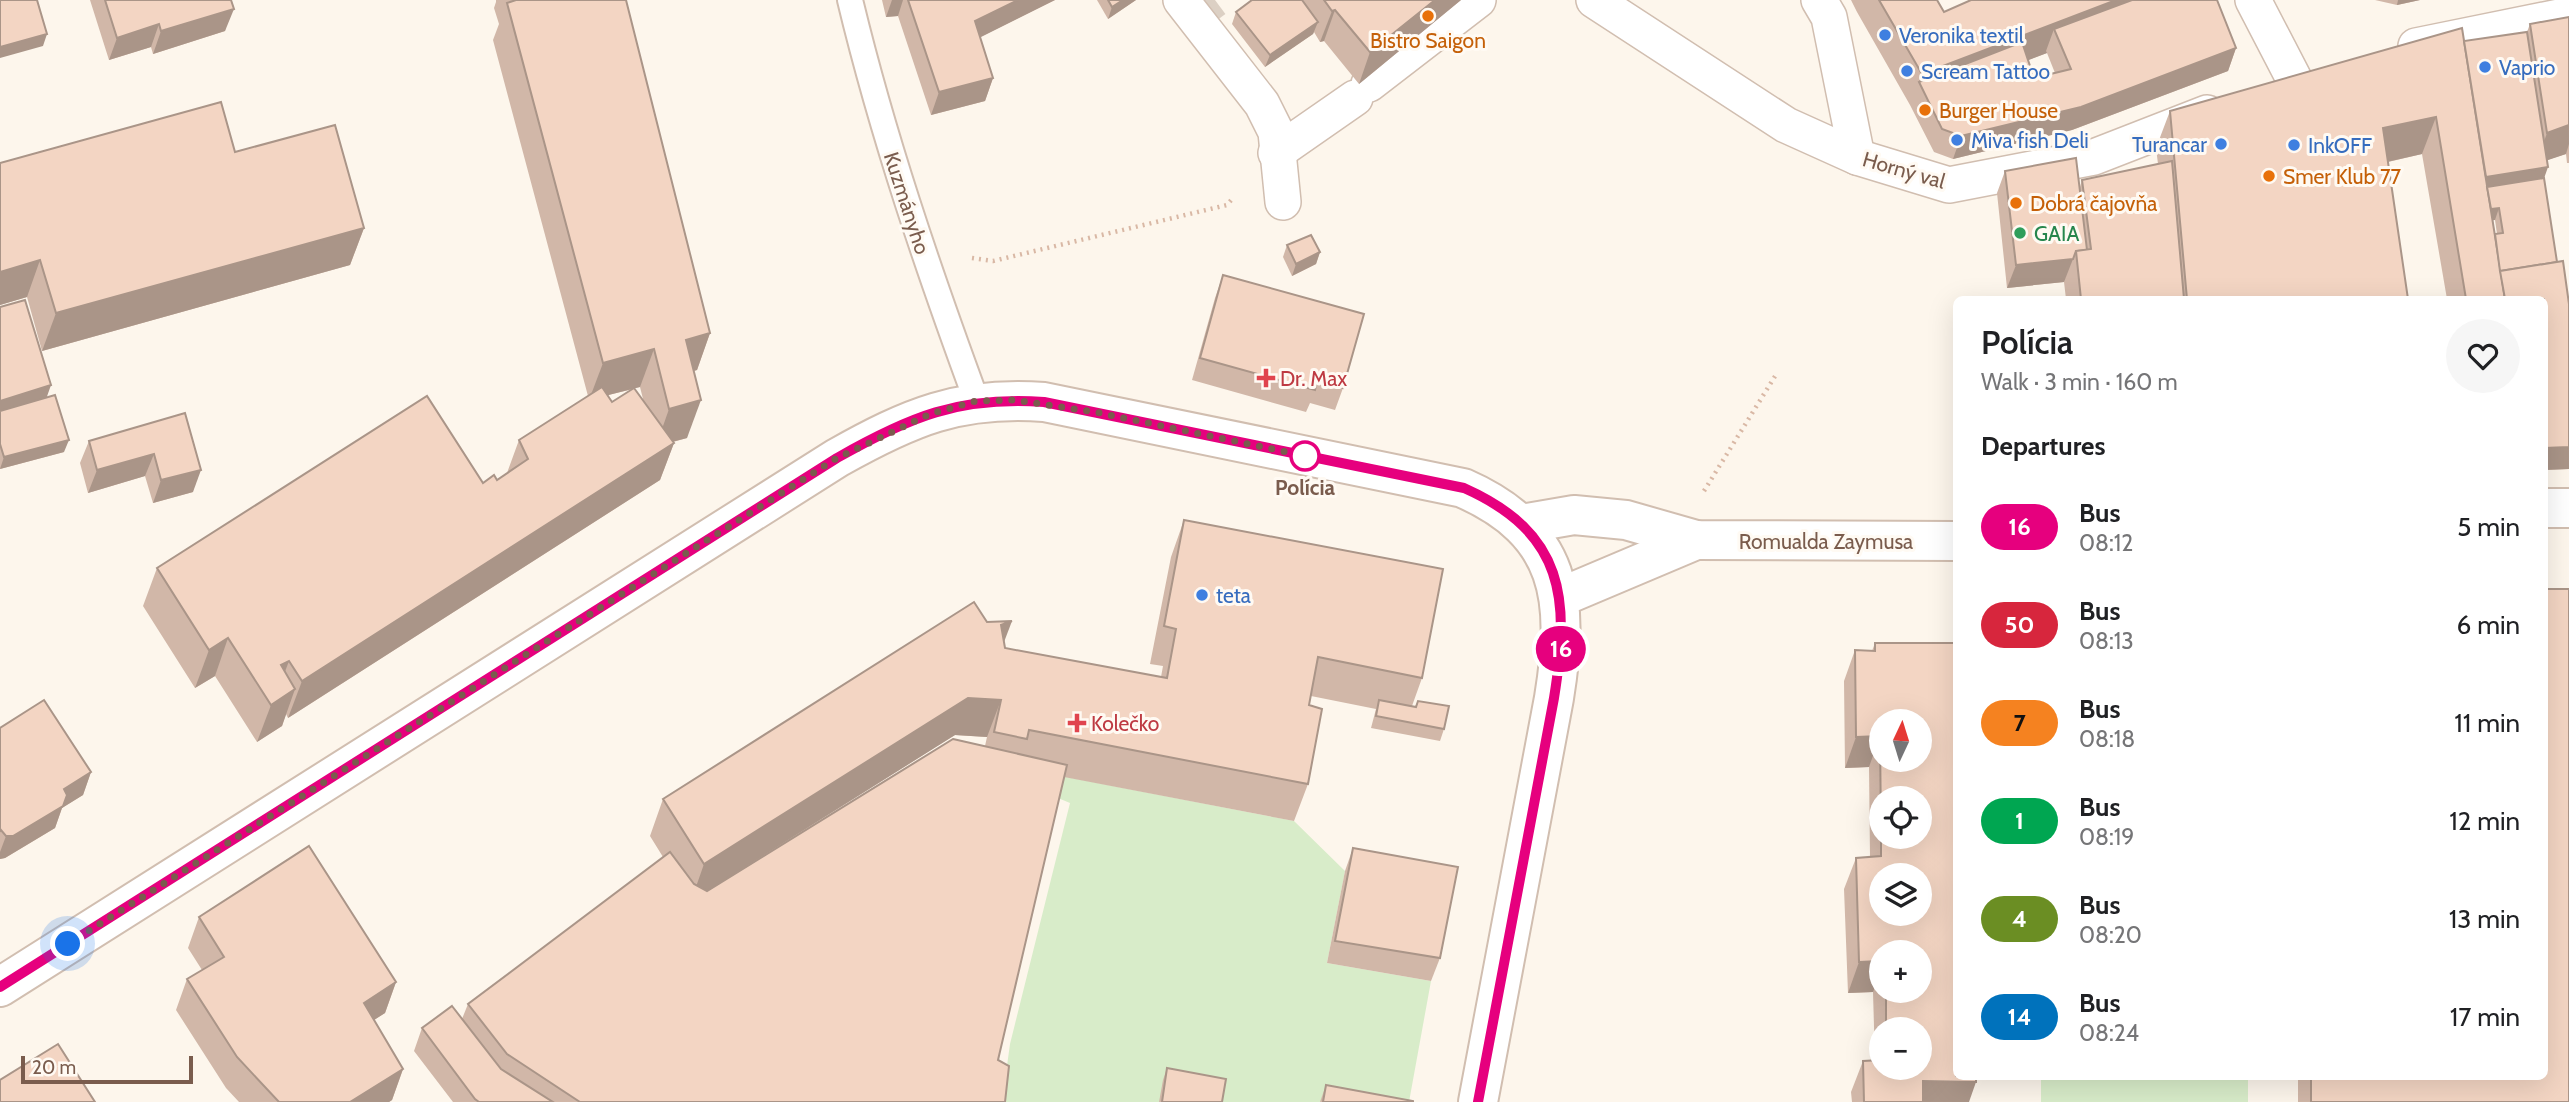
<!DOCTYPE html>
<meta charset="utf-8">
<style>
body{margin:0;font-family:Cabin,sans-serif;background:#f6f6f6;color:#202124;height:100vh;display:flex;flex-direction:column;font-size:26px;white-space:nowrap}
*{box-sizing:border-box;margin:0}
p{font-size:23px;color:#757577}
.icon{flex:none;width:38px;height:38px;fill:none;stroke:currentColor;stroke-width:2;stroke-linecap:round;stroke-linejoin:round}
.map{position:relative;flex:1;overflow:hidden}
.sheet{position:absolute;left:1953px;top:296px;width:595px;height:784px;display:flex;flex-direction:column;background:#fff;border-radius:10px;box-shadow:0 7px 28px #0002}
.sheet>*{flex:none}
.badge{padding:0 14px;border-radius:23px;font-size:24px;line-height:46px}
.needle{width:46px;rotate:4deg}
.controls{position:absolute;left:1869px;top:709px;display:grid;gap:14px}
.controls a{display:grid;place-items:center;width:63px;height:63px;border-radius:50%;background:#fff;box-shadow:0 7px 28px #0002;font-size:35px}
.scale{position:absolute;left:21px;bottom:18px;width:172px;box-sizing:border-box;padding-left:7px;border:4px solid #7a5c4d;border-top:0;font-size:19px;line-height:24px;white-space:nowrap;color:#7a5c4d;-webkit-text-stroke:5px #fffaf3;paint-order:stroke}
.you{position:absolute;width:35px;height:35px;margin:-18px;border:5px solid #fff;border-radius:50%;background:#1a73e8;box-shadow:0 0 0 10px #1a73e833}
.map>.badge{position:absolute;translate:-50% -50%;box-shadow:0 0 0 4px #fff}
h2{padding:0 28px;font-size:26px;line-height:63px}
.round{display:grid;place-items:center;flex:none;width:74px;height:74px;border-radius:37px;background:#f6f6f6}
.headline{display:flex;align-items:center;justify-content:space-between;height:119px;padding:0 28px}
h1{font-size:33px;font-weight:600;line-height:52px}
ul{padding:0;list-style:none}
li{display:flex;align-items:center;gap:21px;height:98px;padding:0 28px}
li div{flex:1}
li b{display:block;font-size:26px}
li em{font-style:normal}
li .badge{min-width:77px;font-weight:700;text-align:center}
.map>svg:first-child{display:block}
</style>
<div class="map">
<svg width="2569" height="1102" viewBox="0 0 2569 1102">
<rect width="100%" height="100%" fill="#fdf6ec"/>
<g fill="#d8ecc9">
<polygon points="1015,767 1294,821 1345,871 1327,963 1431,981 1409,1102 1002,1102 1010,1044 1070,803 1029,786"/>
<rect x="2041" y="1076" width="207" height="26"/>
</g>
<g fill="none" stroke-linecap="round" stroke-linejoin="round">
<polyline stroke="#dcd0c4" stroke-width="35" stroke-dasharray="35 18" stroke-linecap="butt" points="1192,17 1215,0"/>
<defs>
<path id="service" d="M850,0C883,137 928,269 977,402"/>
<g id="pedestrian">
<polyline points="1181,0 1262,104 1276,132 1283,202"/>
<polyline points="1594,0 1786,125 1857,157 1949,185 2094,157 2207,113"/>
<polyline points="1819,0 1829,17 1857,157"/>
<polyline points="2253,0 2294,79"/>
<polyline points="2416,46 2569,15"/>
<polyline points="1369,84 1478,0"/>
<polyline points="1276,153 1355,98"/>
</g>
<g id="minor">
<polyline points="2544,508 2569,508"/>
<polyline points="1522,524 1574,515 1626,520 1696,540 1956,541"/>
<polyline points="1561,597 1696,540"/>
<path d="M0,987L837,458C910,417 959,396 1044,402L1463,488C1563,532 1570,600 1554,698L1478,1102"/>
</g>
</defs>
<use href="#service" stroke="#d1beb0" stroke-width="28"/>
<use href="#pedestrian" stroke="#d1beb0" stroke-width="38"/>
<use href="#minor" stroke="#d1beb0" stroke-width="42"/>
<g stroke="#d9b8a5" stroke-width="4.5" stroke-dasharray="2 5" stroke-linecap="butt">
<polyline points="972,258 993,261 1227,205 1233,198"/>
<polyline points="1704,491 1777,373"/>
</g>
<use href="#service" stroke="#fff" stroke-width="24"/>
<use href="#pedestrian" stroke="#fff" stroke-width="35"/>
<use href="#minor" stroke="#fff" stroke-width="38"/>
</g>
<g fill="#d1b7a8" fill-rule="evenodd">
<polygon points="90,0 231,0 225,31 153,54 151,47 109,60"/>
<path d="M496,0H626L710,333L697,370L694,371L687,438L673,442L674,443L660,480L288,718L286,714L282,726L257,742L215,676L195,688L143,606L157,568L497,480L507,473L519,440L588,396L493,40L499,24L494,8L496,2ZM640,387L644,403L634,388ZM633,389L612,402L608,395Z"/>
<polygon points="882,0 1055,0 980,37 993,78 985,101 931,115 898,16 886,17"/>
<polygon points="1097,0 1136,0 1108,19"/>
<polygon points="1252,0 1461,0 1359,84 1324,41 1320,42 1314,32 1313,34 1265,67 1232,24 1236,12"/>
<path d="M1851,0H1937L1944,12L2236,48L2228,71L2072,130L1953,159L1934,152L1910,105L1857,12ZM2047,53L2055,73L2034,78L2028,60Z"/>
<polygon points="2375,0 2420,0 2397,5"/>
<path d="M2569,17V163H2567L2566,154L2547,160L2544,178L2557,262L2569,304V469L2544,470V299H2447L2422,154L2388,162L2408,299H2066L2064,282L2007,288L1997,193L2005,171L2080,187L2082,180L2158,164L2156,148L2170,111L2464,41L2527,32L2530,24ZM2493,220H2495L2497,234H2495Z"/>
<polygon points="235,152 364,228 350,265 42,351 27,297 0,305 0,163"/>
<polygon points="1287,245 1320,252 1316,264 1292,276 1283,257"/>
<polygon points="1223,275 1343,388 1335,410 1310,403 1306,412 1192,380 1215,298"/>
<polygon points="0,307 47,397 64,452 0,469"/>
<polygon points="185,413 193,492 153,503 145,476 88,493 80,463 89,441"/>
<path d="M1184,520L1422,678L1412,706L1415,707L1418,701L1444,729L1440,741L1371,728L1376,709L1311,696L1309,705L1308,784L1294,821L1064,777L998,1060L1005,1102H453L414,1051L422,1028L462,1019L468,1004L663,857L650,836L663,799L987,622L1004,643L1005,648L1161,677L1163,666L1150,664L1171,557ZM955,735L987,737L985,746L707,891Z"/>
<path d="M1875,643L1969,1102H1852L1851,1092L1863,1061H1875L1873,992L1848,993L1844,889L1856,858L1870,857L1869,767L1845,768L1844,681L1855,650L1872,651ZM1881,952L1920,990H1881ZM1881,1029H1920L1881,1068Z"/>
<polygon points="0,728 91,772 83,795 62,808 55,828 5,858 0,859"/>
<polygon points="1353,848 1440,958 1431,981 1327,963 1345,871"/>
<polygon points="199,917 396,982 385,1013 374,1020 403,1069 392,1100 389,1102 239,1102 226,1088 176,1010 187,979 202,970 188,948"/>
<polygon points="1167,1068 1222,1102 1159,1102 1163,1080"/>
<polygon points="2298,1076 2544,1076 2569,1102 2298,1102"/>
<polygon points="1326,1085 1413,1102 1320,1102"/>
</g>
<g fill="#aa9588">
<polygon points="892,0 903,0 898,16 886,17"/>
<polygon points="1018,0 1055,0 967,44 975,21"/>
<polygon points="1123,0 1136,0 1108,19 1112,7"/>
<polygon points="1435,0 1461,0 1359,84 1370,52"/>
<polygon points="2116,0 2187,0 2054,29 2046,51 2047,53 1927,99 1919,82 1922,74"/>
<polygon points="2398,0 2420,0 2397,5"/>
<polygon points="234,9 225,31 153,54 161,31"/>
<polygon points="1335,10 1324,41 1320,42 1332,11"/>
<polygon points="1318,22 1313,34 1265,67 1270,55"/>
<polygon points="159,24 151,47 109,60 117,38"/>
<polygon points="47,34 43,46 0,58 0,47"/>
<polygon points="2236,48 2228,71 2072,130 1953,159 1961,136"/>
<polygon points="993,78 985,101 931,115 939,92"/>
<polygon points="2436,117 2422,154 2369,166 2383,128"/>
<polygon points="2569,125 2569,144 2566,154 2536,164 2547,133"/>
<polygon points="2548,167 2540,190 2475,200 2478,178"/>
<polygon points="2499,208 2495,220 2473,223 2477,211"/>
<polygon points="364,228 350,265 42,351 56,313"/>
<polygon points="1320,252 1316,264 1292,276 1296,264"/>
<polygon points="2073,259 2064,282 2007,288 2016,265"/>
<polygon points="40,260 27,297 0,305 0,272"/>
<polygon points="710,333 697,370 672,377 686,340"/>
<polygon points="654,349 640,387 589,400 603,363"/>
<polygon points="51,385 43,408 0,421 0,401"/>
<polygon points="701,400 687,438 656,446 669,409"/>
<polygon points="69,440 64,452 0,469 4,457"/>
<polygon points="674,443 660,480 288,718 302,681"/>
<polygon points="2569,447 2569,469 2544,470 2544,448"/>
<polygon points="154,454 145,476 88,493 97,470"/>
<polygon points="201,470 193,492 153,503 161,480"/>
<polygon points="1012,621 998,658 1001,625"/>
<polygon points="228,638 215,676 195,688 209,650"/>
<polygon points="289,661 275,698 281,665"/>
<polygon points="295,689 282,726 257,742 271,705"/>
<polygon points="968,698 1001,700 987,737 955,735 691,901 704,864"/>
<polygon points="1880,736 1869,767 1845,768 1856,737"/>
<polygon points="91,772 83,795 62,808 55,828 5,858 0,859 0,852 6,836 64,789"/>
<polygon points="1881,961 1881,970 1873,992 1848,993 1859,962"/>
<polygon points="396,982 385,1013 352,1034 364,1003"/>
<polygon points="403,1069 392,1100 389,1102 350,1102"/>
<polygon points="1923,1081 1976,1082 1969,1102 1916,1102"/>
</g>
<g fill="#f3d5c3" stroke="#aa9588" stroke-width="2" fill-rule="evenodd">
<polygon points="0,0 37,0 47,34 0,47"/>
<polygon points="105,0 231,0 234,9 161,31 159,24 117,38"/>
<polygon points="516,0 626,0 710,333 686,340 701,400 669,409 654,349 603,363 507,3"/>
<polygon points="908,0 1018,0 975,21 993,78 939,92"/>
<polygon points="1108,0 1123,0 1112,7"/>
<polygon points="1252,0 1302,0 1318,22 1270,55 1236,12"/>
<polygon points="1324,0 1435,0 1370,52 1335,10 1332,11"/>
<polygon points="1879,0 1937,0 1944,12 1971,0 2116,0 1922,74"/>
<polygon points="2132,0 2217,0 2236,48 2081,107 1961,136 1942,129 1919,82 2022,42 2034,78 2071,69 2054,29"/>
<polygon points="2569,17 2569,125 2547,133 2530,24"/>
<polygon points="2462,28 2505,299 2466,299 2436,117 2383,128 2408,299 2187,299 2170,111"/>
<polygon points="2527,32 2548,167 2486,177 2464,41"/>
<polygon points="221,102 235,152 335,125 364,228 56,313 40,260 0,272 0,163"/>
<polygon points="2076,158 2087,250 2076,251 2073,259 2016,265 2005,171"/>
<polygon points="2172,161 2184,299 2081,299 2076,251 2091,249 2082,180"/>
<polygon points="2544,178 2557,262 2500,271 2495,234 2503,233 2499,208 2491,209 2487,187"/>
<polygon points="1311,235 1320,252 1296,264 1287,245"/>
<polygon points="2563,261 2569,304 2569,447 2544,448 2544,299 2505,299 2500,271"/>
<polygon points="1223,275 1364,314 1343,388 1317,380 1315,390 1200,358"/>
<polygon points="25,300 51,385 0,401 0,307"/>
<polygon points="602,387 612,402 634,388 674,443 302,681 289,661 281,665 295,689 271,705 228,638 209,650 157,568 427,396 483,483 494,475 497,480 528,459 519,440"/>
<polygon points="55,395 69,440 4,457 0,444 0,411"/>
<polygon points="185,413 201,470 161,480 154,454 97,470 89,441"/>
<polygon points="1184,520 1443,569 1422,678 1318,657 1309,705 1322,709 1308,784 1029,730 1027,739 994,732 1001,700 968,698 704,864 663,799 974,602 987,622 1012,621 1001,625 1005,648 1167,678 1176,629 1164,626"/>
<polygon points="2544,589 2569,589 2569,1102 2311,1102 2311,1076 2544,1076"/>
<path d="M1875,643H1956V1076H1976V1082L1923,1081V1102H1864L1863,1061L1881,1060V1068H1920V1029H1886V990H1920V952H1881V961L1859,962L1856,858L1881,856V836H1920V798H1881V831L1880,736L1856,737L1855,650L1875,651ZM1881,721H1920V760H1881ZM1881,875H1920V914H1881Z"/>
<polygon points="44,700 91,772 64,789 67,795 63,806 13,836 6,836 1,830 0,831 0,728"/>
<polygon points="1379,700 1416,707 1418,701 1449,706 1444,729 1376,716"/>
<polygon points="953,739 1067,765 998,1060 1009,1066 1005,1102 580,1102 507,1054 468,1004 670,852 694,884 707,891"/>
<polygon points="309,846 396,982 364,1003 403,1069 350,1102 279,1102 237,1057 187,979 224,957 199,917"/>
<polygon points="1353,848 1458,867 1440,958 1335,941"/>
<polygon points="452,1006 501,1069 553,1102 479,1102 475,1099 422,1028"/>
<polygon points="58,1044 95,1102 0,1102 0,1080"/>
<polygon points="1167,1068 1226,1079 1222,1102 1162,1102"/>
<polygon points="1326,1085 1413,1101 1413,1102 1323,1102"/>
</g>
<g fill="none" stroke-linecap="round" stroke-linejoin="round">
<defs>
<path id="line" d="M0,987L837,458C909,417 959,396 1044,402L1464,488C1565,533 1570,599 1554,698L1478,1102"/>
</defs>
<use href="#line" stroke="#fff" stroke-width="16"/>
<use href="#line" stroke="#e6007e" stroke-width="10"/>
<polyline stroke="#7a5c4d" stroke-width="7" stroke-dasharray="0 12.6" points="68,944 837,458 930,414 976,401 1014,400 1095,412 1311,457 1305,456"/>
</g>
<g fill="#e8710a" stroke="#fffaf3" stroke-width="2.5">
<circle cx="1428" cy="16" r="7"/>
<circle cx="1925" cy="110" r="7"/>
<circle cx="2269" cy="176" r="7"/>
<circle cx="2016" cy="203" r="7"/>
</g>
<g fill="#3f7fe0" stroke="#fffaf3" stroke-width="2.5">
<circle cx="1885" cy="35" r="7"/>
<circle cx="2485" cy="67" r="7"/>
<circle cx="1907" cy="71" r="7"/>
<circle cx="1957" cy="140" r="7"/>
<circle cx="2221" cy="144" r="7"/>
<circle cx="2294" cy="145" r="7"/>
<circle cx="1202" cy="595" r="7"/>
</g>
<circle fill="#2e9e5b" stroke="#fffaf3" stroke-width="2.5" cx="2020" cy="233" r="7"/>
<g fill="#e0444e" stroke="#fffaf3" stroke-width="2.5">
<path d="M1262.5 367.5h7v7h7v7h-7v7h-7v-7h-7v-7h7z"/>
<path d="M1073.5 712.5h7v7h7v7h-7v7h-7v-7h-7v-7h7z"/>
</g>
<circle fill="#fff" stroke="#e6007e" stroke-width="3.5" cx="1305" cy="456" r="14"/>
<g text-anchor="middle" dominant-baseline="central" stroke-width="6" stroke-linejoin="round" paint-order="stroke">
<g font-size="21" fill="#366cbe" stroke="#fffaf3" text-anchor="start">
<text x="1899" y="35">Veronika textil</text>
<text x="2499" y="67">Vaprio</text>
<text x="1921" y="71">Scream Tattoo</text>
<text x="1971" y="140">Miva fish Deli</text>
<text x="2207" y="144" text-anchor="end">Turancar</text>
<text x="2308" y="145">InkOFF</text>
<text x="1216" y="595">teta</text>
</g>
<g font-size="21" fill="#c56008" stroke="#fffaf3" text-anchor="start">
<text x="1428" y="40" text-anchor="middle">Bistro Saigon</text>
<text x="1939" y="110">Burger House</text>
<text x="2283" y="176">Smer Klub 77</text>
<text x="2030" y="203">Dobrá čajovňa</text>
</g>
<g font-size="21" fill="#7a5c4d" stroke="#fffaf3">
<text transform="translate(1904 170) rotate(16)">Horný val</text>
<text transform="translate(907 203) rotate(72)">Kuzmányho</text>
<text x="1826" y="541">Romualda Zaymusa</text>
</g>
<g font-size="21" fill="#27864d" stroke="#fffaf3" text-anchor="start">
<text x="2034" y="233">GAIA</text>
</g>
<g font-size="21" fill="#be3a42" stroke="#fffaf3" text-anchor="start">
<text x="1280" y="378">Dr. Max</text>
<text x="1091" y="723">Kolečko</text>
</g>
<g font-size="21" font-weight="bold" fill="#7a5c4d" stroke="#fffaf3">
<text x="1305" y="487">Polícia</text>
</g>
</g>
</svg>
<div class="controls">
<a><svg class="needle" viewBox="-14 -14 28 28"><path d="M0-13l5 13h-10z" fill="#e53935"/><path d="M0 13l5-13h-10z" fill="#757577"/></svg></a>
<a><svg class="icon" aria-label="locate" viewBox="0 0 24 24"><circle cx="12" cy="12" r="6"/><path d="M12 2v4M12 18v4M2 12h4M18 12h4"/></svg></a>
<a><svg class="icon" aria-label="layers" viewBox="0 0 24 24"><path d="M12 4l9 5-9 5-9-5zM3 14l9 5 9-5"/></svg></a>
<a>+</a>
<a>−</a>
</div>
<div class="scale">20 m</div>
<div class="you" style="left:68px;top:944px"></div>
<b class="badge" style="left:1561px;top:649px;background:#e6007e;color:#fff">16</b>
<section class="sheet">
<div class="headline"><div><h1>Polícia</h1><p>Walk · 3 min · 160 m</p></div><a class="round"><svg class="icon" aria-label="heart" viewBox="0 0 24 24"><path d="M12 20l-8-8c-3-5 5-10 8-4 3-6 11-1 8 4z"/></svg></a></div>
<h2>Departures</h2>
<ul>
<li><span class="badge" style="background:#e6007e;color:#fff">16</span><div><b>Bus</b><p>08:12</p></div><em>5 min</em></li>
<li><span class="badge" style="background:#d7263d;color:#fff">50</span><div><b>Bus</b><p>08:13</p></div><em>6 min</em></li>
<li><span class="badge" style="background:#f58220;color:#111">7</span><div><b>Bus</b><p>08:18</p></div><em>11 min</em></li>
<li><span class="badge" style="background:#00a651;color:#fff">1</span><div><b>Bus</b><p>08:19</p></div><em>12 min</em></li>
<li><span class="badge" style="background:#6b8e23;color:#fff">4</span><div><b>Bus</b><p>08:20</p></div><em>13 min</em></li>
<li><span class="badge" style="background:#0072bc;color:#fff">14</span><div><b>Bus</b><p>08:24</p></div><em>17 min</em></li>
</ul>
</section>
</div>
